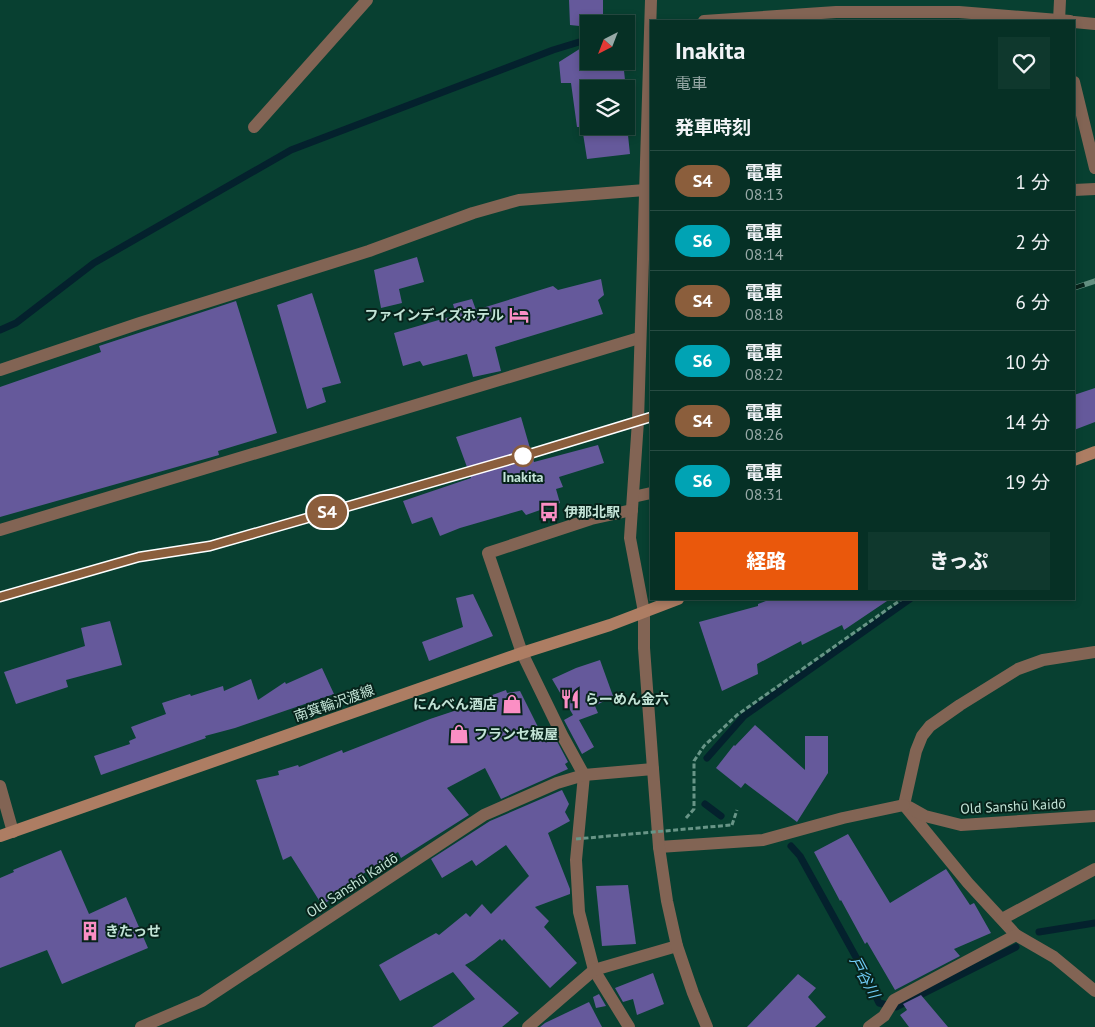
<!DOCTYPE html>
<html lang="ja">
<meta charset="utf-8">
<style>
body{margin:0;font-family:"PT Sans","Noto Sans JP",sans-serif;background:#0f382d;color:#f1f3f6;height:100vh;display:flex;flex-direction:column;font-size:19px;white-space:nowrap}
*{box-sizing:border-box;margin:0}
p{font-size:16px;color:#98a9a7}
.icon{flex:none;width:28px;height:28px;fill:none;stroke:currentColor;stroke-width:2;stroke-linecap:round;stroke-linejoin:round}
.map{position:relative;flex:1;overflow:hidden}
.sheet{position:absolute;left:650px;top:20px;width:425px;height:580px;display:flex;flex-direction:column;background:#063025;border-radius:0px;box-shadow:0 2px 8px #0003,0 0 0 1px #274b42}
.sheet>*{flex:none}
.badge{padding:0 10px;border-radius:16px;font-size:18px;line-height:32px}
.needle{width:32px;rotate:222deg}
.fabs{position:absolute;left:580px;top:15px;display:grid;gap:10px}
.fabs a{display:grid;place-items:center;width:55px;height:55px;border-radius:0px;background:#063025;box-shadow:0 2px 8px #0003,0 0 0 1px #274b42;font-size:25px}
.map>.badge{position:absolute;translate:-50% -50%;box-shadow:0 0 0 2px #fff}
h2{padding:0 25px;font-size:19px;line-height:45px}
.round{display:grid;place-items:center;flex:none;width:52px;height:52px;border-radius:0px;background:#0f382d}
.overview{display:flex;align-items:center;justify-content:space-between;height:85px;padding:0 25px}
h1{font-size:24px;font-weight:800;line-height:38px}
.primary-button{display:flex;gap:10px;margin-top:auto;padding:10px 25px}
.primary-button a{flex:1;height:58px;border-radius:0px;background:#ea580c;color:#fff;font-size:20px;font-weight:800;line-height:58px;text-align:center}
.primary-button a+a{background:#0f382d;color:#f1f3f6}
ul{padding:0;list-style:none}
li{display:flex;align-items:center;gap:15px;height:60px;padding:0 25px;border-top:1px solid #274b42}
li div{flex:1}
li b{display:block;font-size:19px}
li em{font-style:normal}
li .badge{min-width:55px;font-weight:700;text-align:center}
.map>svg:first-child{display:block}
</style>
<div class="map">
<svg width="1095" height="1027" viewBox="0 0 1095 1027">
<rect width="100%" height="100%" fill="#084031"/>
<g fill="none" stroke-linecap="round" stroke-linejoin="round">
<g stroke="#04212d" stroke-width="7">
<polyline points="626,29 631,27"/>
<polyline points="0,330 16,323 94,263 291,150 553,50 589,39"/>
<polyline points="707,758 744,716 910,599"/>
<polyline points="705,804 721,816"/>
<polyline points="791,846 800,856 862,968 879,1003 896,1007 1016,947"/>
<polyline points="1039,932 1095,923"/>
</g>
</g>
<g fill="#65599b">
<polygon points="569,0 603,0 603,24 589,24 589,27 570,25"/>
<polygon points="589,43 589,61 623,61 625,80 589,82 589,126 627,126 630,154 587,159 582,127 577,127 571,83 561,83 559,62"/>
<polygon points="417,257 424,282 399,289 402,303 381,308 374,270"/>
<polygon points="601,279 604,295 598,300 603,314 495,347 501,371 473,377 467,354 423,366 420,361 403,366 394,333 456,315 453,304 472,299 476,310 553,286 558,290"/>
<polygon points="312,293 341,383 322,388 326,402 307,409 277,305"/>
<polygon points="236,301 277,433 218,451 219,455 0,517 0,387 101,352 99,346"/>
<polygon points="1095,388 1095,422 1074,430 1074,395"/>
<polygon points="521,417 534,462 598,445 604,463 559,477 563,487 556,489 560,503 526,515 522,510 460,528 440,536 432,517 412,524 403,501 471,478 456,437"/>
<polygon points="473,594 493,636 429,661 422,642 463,627 456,598"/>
<polygon points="771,599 890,599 844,630 842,625 802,645 801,641 757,664 758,674 722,691 699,622 758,606 758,604"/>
<polygon points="110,621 122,665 66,680 68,687 16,704 4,672 85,646 81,628"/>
<polygon points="600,660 613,696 595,706 598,713 579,720 594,747 582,754 564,720 573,715 552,679 576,668"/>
<polygon points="322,668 334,694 235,728 205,736 206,738 101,775 94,756 130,744 129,741 136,738 131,727 166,714 162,703 190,694 191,696 223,686 224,691 251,679 258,700 285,682 286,684"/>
<polygon points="506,690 507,693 520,691 541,733 550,728 568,762 565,764 568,769 501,799 485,768 447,788 469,815 401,858 398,852 353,880 356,884 322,905 291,856 283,860 256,780 279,775 278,771 298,765 299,767 342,750 343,753 430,719 469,706 468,704"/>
<polygon points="755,725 805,770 805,736 828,736 828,773 797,822 745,783 741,788 716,768 734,745 735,746"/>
<polygon points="562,790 569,804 565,812 570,821 548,833 570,889 570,894 535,907 549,921 544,927 577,963 550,988 504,939 502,941 500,939 474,960 465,965 519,1013 502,1027 432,1027 475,999 453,972 400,1001 379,965 436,933 439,935 466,913 470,917 482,904 491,914 529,876 506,845 476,866 472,860 442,878 431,859 490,821"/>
<polygon points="848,834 890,903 946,869 970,905 974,903 991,933 954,949 960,956 895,990 867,942 865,944 841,900 840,901 814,852"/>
<polygon points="61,850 89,914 126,897 148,948 62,984 47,950 0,968 0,878 14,872 13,870"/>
<polygon points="628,885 636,944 602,946 596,886"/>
<polygon points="653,973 664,1004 637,1015 633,999 623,1002 615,988"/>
<polygon points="798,974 816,988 808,997 826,1017 815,1027 747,1027"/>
<polygon points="599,994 606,1006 596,1008 593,997"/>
<polygon points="921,995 948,1027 909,1027 900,1015 907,1010 903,1004"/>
<polygon points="589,1002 602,1027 540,1027 545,1023"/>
</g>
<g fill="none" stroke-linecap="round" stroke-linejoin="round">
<g stroke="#689587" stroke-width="3" stroke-dasharray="5 2.5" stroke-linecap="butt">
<polyline points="686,818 694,809 694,761 704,746 737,715 902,599"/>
<polyline points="732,825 737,810"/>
</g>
<g stroke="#826454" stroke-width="12">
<polyline points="704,21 836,12 959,12 1070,21"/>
<polyline points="1059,21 1060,0"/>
<polyline points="1074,22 1095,24"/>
<polyline points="1074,82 1095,168"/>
<polyline points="254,127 367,0"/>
<polyline points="1074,190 1095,189"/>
<polyline points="0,370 140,323 369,251 473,213 519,200 645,190"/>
<polyline points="633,497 651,493"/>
<polyline points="0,530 639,338"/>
<polyline points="522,653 562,735 584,775 576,860 579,912 594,970 629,1027"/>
<polyline points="904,805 968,883 1016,935 1054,957 1095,991"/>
<polyline points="904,805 916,751 922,736 930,726 960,705 1018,669 1043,660 1095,652"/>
<polyline points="909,807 925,816 961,825 1095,816"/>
<polyline points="659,847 763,840 843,818 904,805"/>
<polyline points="1002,919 1095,869"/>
<polyline points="141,1027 202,1001 484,815 557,783 584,775 653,769"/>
<polyline points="528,1027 594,970 677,946"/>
<polyline points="869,1027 884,1016 894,1000 1016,935"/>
</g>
<g stroke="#826454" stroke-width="12">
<polyline points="651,0 638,421 630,538 644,612 644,648 653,769 659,847 667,901 677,946 693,993 707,1027"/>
<polyline points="522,653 488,553 591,519 632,510"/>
<polyline points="0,786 13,832"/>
</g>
<g stroke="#ad7d63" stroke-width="12">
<polyline points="1074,460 1095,452"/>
<polyline points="0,836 522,653 610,625 678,599"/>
</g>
<defs>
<g id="rail">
<polyline points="1074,288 1095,281"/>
<polyline points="0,597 139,557 210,546 523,456 651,417"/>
</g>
</defs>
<use href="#rail" stroke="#638f81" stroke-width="5.5"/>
<use href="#rail" stroke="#07231b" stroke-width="4" stroke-dasharray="11" stroke-linecap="butt"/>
<polyline stroke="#689587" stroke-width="3" stroke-dasharray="5 2.5" stroke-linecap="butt" points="576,839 731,825"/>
</g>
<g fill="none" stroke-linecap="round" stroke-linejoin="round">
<defs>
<polyline id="line" points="0,597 139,557 210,546 523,456 651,417"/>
</defs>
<use href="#line" stroke="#fff" stroke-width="11"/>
<use href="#line" stroke="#8b5e3c" stroke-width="8"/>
</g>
<defs>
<symbol id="hotel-bare" viewBox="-9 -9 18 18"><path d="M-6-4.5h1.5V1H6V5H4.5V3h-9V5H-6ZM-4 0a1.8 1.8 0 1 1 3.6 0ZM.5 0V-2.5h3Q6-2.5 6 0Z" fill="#fb8fc4" stroke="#07231b" stroke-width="2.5" paint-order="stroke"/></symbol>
<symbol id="bus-bare" viewBox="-9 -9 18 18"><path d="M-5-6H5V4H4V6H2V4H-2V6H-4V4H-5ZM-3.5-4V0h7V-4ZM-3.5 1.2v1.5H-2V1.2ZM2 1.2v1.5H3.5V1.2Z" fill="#fb8fc4" stroke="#07231b" stroke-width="2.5" paint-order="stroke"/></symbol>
<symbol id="restaurant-bare" viewBox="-9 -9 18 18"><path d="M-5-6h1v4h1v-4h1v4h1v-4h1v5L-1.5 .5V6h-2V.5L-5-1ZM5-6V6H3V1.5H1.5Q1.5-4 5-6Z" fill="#fb8fc4" stroke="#07231b" stroke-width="2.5" paint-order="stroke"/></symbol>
<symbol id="shop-bare" viewBox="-9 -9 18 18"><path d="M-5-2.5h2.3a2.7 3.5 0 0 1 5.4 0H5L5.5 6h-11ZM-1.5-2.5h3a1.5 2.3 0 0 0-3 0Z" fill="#fb8fc4" stroke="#07231b" stroke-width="2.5" paint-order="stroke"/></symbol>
<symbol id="building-bare" viewBox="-9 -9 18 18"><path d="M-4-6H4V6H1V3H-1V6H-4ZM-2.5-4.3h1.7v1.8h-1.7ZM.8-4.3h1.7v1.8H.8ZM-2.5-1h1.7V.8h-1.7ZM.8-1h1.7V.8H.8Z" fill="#fb8fc4" stroke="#07231b" stroke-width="2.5" paint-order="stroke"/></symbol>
</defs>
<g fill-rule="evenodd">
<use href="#hotel-bare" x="505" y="301" width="28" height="28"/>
<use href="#bus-bare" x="535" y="498" width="28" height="28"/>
<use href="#restaurant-bare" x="556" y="685" width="28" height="28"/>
<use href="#shop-bare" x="498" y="690" width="28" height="28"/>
<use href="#shop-bare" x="445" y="720" width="28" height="28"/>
<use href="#building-bare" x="76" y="917" width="28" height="28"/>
</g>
<circle fill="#fff" stroke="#8b5e3c" stroke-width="2.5" cx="523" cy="456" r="10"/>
<g text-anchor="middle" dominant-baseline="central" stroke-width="4" stroke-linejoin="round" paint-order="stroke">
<g font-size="14" font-weight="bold" fill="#c3e4d7" stroke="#07231b" text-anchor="start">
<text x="504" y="315" text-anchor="end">ファインデイズホテル</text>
<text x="564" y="512">伊那北駅</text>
<text x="585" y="699">らーめん金六</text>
<text x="497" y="704" text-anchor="end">にんべん酒店</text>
<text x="474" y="734">フランセ板屋</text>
<text x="105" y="931">きたっせ</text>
</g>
<g font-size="14" font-weight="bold" fill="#c3e4d7" stroke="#07231b">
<text x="523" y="477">Inakita</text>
</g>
<g font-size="14" fill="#c3e4d7" stroke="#07231b">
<text transform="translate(334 703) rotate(-19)">南箕輪沢渡線</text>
<text transform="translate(1013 806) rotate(-3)">Old Sanshū Kaidō</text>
<text transform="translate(352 885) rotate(-33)">Old Sanshū Kaidō</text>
</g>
<g font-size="15" font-style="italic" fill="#6fcbf6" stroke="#07231b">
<text transform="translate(865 977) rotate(62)">戸谷川</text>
</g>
</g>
</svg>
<div class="fabs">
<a><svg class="needle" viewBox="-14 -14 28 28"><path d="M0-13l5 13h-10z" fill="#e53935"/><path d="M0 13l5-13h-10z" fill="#98a9a7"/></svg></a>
<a><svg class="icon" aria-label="layers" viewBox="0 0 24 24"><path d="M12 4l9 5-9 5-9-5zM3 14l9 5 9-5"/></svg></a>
</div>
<b class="badge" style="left:327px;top:512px;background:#8b5e3c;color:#fff">S4</b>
<section class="sheet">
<div class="overview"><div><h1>Inakita</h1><p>電車</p></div><a class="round"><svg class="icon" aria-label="heart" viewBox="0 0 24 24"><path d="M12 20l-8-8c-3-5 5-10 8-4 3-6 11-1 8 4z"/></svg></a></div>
<h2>発車時刻</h2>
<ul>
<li><span class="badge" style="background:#8b5e3c;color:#fff">S4</span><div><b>電車</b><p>08:13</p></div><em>1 分</em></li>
<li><span class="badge" style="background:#00a3b4;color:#fff">S6</span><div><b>電車</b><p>08:14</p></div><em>2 分</em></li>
<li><span class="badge" style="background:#8b5e3c;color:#fff">S4</span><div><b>電車</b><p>08:18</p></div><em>6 分</em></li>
<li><span class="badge" style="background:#00a3b4;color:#fff">S6</span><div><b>電車</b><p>08:22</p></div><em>10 分</em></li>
<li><span class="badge" style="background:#8b5e3c;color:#fff">S4</span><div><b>電車</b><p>08:26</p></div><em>14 分</em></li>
<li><span class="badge" style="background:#00a3b4;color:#fff">S6</span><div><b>電車</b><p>08:31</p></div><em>19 分</em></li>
</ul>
<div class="primary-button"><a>経路</a><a>きっぷ</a></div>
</section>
</div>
